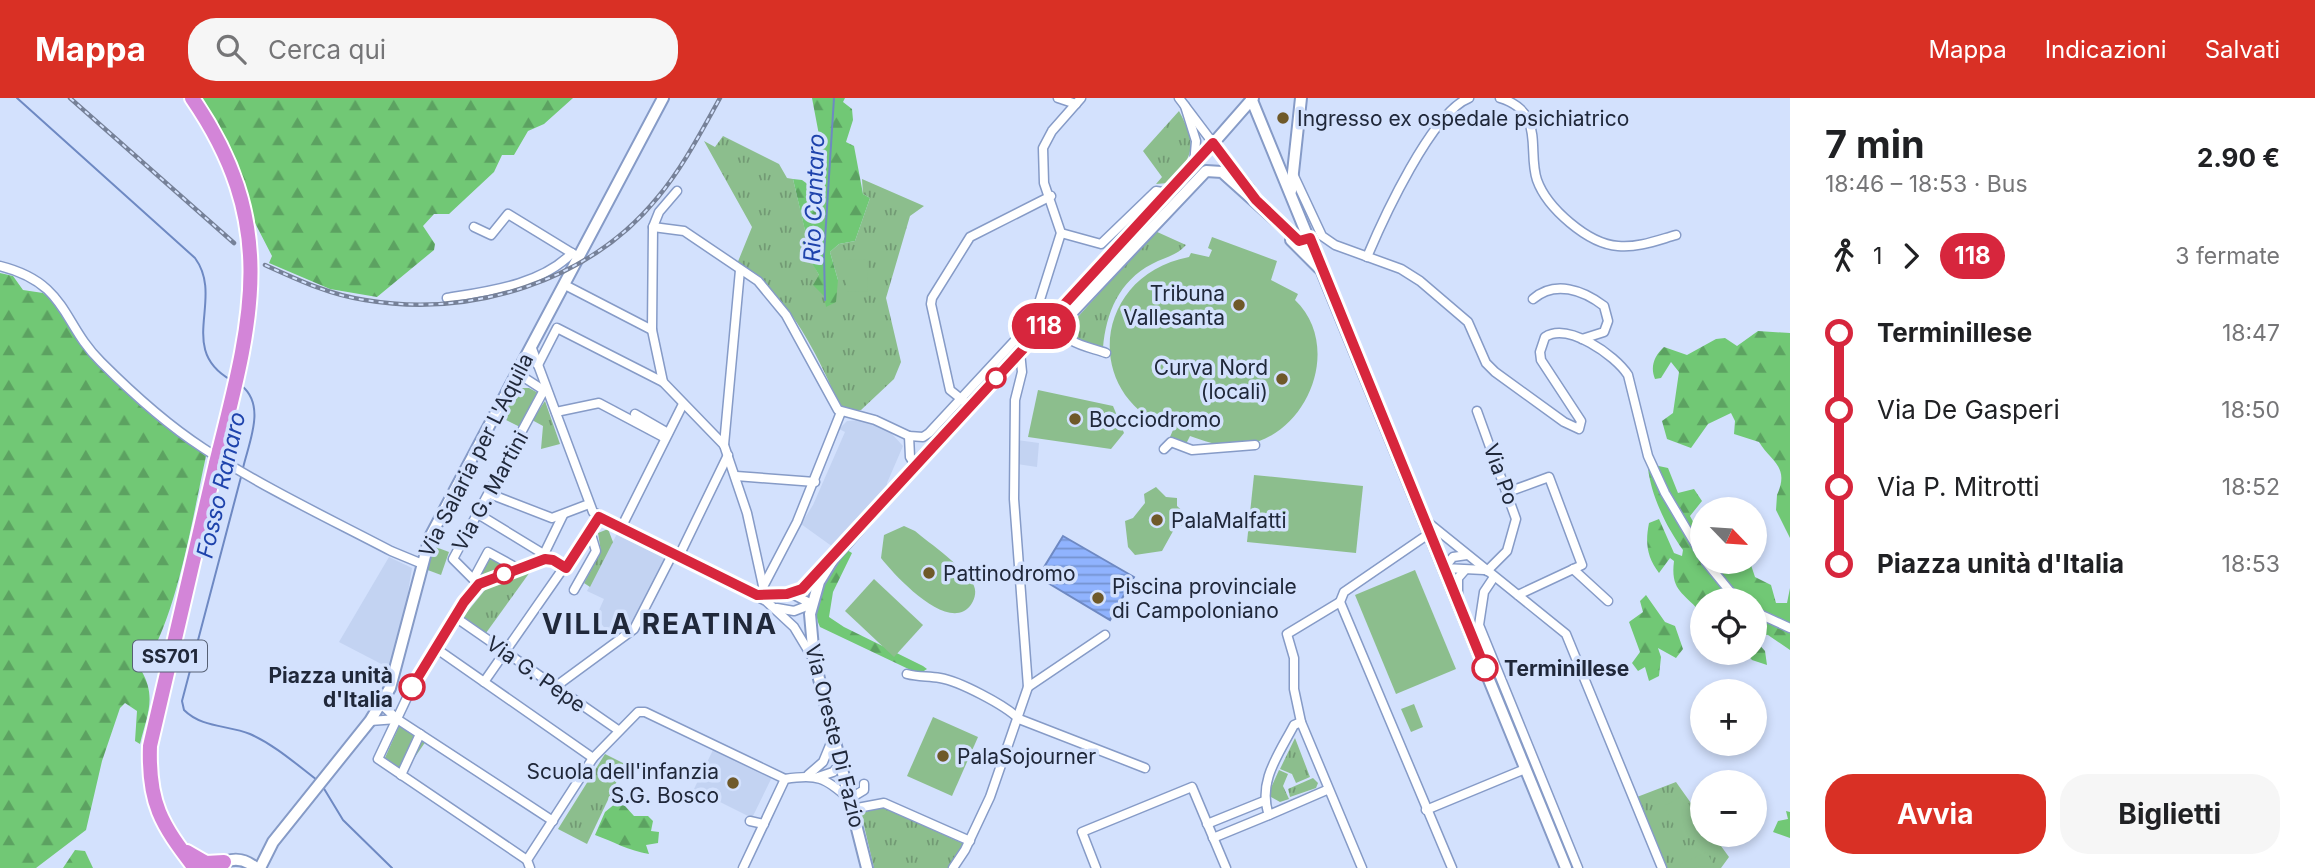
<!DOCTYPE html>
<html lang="it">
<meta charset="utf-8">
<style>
body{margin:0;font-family:Inter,sans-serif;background:#f6f6f6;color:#202124;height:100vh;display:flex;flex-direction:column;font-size:26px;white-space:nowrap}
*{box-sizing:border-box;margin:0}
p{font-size:23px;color:#757577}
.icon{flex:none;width:38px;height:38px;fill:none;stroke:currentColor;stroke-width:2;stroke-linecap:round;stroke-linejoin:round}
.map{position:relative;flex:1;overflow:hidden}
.sheet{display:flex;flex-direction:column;background:#fff;width:525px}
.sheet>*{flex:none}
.badge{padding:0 14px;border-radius:23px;font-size:24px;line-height:46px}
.needle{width:46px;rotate:115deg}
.controls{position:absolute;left:1690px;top:399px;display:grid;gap:14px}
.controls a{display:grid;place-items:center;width:77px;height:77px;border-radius:50%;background:#fff;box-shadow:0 4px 10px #0003;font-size:35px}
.map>.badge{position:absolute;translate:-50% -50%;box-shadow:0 0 0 4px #fff}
.legs{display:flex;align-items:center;gap:10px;height:77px;padding:0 35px;font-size:23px}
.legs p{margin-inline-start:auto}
.headline{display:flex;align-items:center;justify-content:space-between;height:119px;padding:0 35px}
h1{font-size:38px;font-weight:700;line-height:52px}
.cta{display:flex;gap:14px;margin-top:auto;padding:14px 35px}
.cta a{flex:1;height:80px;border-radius:28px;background:#d93025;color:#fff;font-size:28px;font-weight:700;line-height:80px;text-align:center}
.cta a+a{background:#f6f6f6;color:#202124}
ul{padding:0 35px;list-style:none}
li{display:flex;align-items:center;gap:24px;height:77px;font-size:26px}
li i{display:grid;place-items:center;width:10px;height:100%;margin:0 9px;background:currentColor}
li i::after{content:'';width:18px;height:18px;margin:-9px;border:5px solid;border-radius:50%;background:#fff}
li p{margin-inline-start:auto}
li:first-child i{background:linear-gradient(#0000 50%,currentColor 0)}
li:last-child i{background:linear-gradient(currentColor 50%,#0000 0)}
header{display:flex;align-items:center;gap:42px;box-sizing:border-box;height:98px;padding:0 35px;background:#d93025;color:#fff}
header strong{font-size:33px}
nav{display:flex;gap:38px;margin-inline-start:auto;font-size:24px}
.search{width:490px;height:63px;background:#f6f6f6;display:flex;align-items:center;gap:18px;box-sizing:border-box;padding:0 24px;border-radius:28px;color:#757577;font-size:26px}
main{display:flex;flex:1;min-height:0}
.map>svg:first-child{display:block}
</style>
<header>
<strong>Mappa</strong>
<div class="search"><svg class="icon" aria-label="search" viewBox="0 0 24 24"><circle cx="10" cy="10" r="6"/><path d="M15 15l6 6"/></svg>Cerca qui</div>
<nav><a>Mappa</a><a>Indicazioni</a><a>Salvati</a></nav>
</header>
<main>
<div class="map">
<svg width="1790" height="770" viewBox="0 0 1790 770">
<defs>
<pattern id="grass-tufts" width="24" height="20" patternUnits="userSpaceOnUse" patternTransform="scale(1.75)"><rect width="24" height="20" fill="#8cbe8d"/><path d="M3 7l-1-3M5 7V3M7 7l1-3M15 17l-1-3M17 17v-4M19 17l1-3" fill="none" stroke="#729a74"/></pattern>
<pattern id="forest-firs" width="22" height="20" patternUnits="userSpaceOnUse" patternTransform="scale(1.75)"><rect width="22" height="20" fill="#71c875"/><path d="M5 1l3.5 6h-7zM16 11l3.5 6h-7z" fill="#5ca261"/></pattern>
<pattern id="water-rules" width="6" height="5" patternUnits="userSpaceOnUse" patternTransform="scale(1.75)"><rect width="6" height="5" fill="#90b3fe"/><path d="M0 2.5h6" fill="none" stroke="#7592cf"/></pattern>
</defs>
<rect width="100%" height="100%" fill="#d3e1fd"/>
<g fill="#c3d3f2">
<polygon points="863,322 891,335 903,348 887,385 888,389 833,449 801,426 813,407 845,334 839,331 847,323"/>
<polygon points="1017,342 1039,345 1037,369 1017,366"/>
<polygon points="618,434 667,458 635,526 614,542 596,519 604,501 587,493"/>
<polygon points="389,459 412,470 403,525 391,571 339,544"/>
<polygon points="713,652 772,679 752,720 694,691"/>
</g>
<g fill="url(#grass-tufts)">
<path d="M1179,13C1197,47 1195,58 1168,85L1156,86L1162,79L1143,53Z"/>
<path d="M723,38L779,66L787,80L793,81L813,166L819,177L838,182L830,154L839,146L855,143L870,100L863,96L862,81L924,108L910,118L886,200L901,264L894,281L861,312L848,313L839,306C816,254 788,194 737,166L752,129L704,43L715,49Z"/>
<path d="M1155,133L1186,147C1176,158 1165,159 1152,166C1119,183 1106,215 1103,250L1069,237L1067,231Z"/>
<polygon points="545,303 560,346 541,351 543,328 532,322"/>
<polygon points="608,431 613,444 590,489 584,485 601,454 598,435"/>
<polygon points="491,459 509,470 482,481 478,480"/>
<polygon points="531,467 535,467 486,535 463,519 489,487"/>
<polygon points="1295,640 1310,679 1296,685 1292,676 1280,671"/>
<polygon points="605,656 625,666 587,746 558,731"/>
<polygon points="1279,672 1288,676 1283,688 1289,701 1280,704 1271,699 1270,692"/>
<polygon points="1313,680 1318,685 1316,690 1290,699 1288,691"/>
<polygon points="1676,684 1703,722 1703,737 1713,737 1729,759 1721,770 1667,770 1637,699"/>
<polygon points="883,709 964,746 949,770 874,770 861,715"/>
</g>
<g fill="url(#forest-firs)">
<polygon points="199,0 573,0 544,26 528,33 514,57 502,57 494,74 449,116 434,116 423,128 435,146 434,152 377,199 330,191 269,165 272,158 255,125 236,64"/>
<polygon points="812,0 845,0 843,4 852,11 853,22 846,44 854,48 863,96 870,100 855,143 839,146 830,154 838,182 836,204 826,209 824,198 813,187 819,177 813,167 793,81 802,82 813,90 822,79 817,56 819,37"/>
<path d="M0,175L13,178L23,192L43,195L57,206L98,266L158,323L206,358C193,417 176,526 141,572C157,599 147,617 140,646L135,643L137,613L125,605L120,610L102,663L86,732L36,770H0Z"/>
<path d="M1758,233L1790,235V440L1776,412L1777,397C1790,368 1771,364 1759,344L1734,336L1735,323L1731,315L1708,326L1691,350L1667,341L1662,323L1673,315L1679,274L1671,264L1661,280L1655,281C1650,269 1654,258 1664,249L1687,257L1716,241L1725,240L1737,248Z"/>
<path d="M1654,367L1668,370L1678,395L1694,391L1702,403L1690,418L1703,442V464H1723L1725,468L1731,464H1750L1755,479L1771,487L1776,505H1787L1790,490V552L1768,537L1755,535V502H1703L1701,515C1685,495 1670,494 1674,463L1670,460L1659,475C1647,459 1645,445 1649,425L1659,421L1674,455L1682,458L1683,452C1667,430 1651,398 1648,370Z"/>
<path d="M847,452L852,455L833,494L829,519L844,529L923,568L927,571L919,576L820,529C808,504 830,476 842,455Z"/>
<polygon points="1646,497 1665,524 1675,528 1683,551 1676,560 1658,550 1661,559 1659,578 1649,583 1645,569 1638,573 1632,565 1640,554 1629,524 1643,514 1640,503"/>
<polygon points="1755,542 1765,553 1767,567 1752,562 1746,555 1755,555"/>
<path d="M616,705L625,708L634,718H648L653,723L651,733L659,734L658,745L646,747L649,756C629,753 612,743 595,737L605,714Z"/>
<polygon points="1786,713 1790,714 1790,740 1773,734 1778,723 1788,721"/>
<polygon points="75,752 85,753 93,770 63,770"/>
</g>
<g fill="#8cbe8d">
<path d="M1212,139L1277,163L1271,182L1298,196L1295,202C1344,249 1307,339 1243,347C1225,350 1206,344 1190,338L1186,346L1170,339L1173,332C1080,298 1093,177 1189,159L1191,155L1209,159L1212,152L1208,150Z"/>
<polygon points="847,161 868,162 867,194 847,193"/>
<polygon points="513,290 529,290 540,296 522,330 498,318"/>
<polygon points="1038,292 1113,308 1124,335 1111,351 1028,339"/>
<polygon points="1254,377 1363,388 1356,455 1247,444"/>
<polygon points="1156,389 1166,399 1177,400 1177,408 1189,419 1184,428 1177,426 1162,453 1135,457 1128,449 1125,423 1133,420 1145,405 1144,396"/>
<path d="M904,428L915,433C928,444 969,473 974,488C977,495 974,503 970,508C948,535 896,479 881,460L884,437Z"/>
<polygon points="433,448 449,454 441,477 425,471"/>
<polygon points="1415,472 1456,571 1396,596 1355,497"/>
<polygon points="874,481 923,527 894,559 845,513"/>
<polygon points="1414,606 1423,629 1411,634 1401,611"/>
<polygon points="933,619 978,639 952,698 907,678"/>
<polygon points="400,626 426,643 404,675 384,662"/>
<polygon points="1684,697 1698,724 1678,734 1664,708"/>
<polygon points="1707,754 1714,768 1681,770 1680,766"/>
</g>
<polygon fill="url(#water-rules)" stroke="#6e89c3" stroke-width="2" points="1063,438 1134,479 1110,522 1038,479"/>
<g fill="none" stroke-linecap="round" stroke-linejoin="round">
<g stroke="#6e89c3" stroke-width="2">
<path d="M17,0L195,160C225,201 176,251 231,282"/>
<polyline points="825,202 824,157 834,0"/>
<path d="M242,288C266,308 249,344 243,370"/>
<path d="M241,379L182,603L184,612C202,630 228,627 250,636C275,647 296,666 317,682"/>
<polyline points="323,689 343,722 392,770"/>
</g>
<defs>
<g id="street">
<polyline points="1058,0 1076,6"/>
<polyline points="1179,0 1213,45"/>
<path d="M1500,0C1546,14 1527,53 1537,82C1547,110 1588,146 1618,148C1638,150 1658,142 1676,137"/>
<polyline points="1185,8 1196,43 1194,67"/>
<path d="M1293,76L1322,138L1335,147L1401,171L1420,183L1468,224L1486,265L1495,274L1564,324L1579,331L1581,323L1541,262L1540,254L1545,239C1568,224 1615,257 1628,277L1648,358L1665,395L1703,459"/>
<polyline points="677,93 659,114 653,129 652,232 663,284 724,347 747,415 765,497"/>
<polyline points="474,129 491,137 508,116 575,157"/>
<polyline points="653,129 684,133 758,183 786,217 838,312 875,322 909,338 923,339 929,335 1033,223"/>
<polyline points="1061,135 1101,146 1156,93 1169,95"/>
<path d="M1367,159C1383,121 1432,14 1469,0"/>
<path d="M0,168C68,185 62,226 101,264C132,295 166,326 203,350C262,389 328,420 391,453L420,465"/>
<polyline points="565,187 652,232"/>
<path d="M447,200C489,193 541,187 572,155"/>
<path d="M1533,201C1555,182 1583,192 1604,208L1608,223L1604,234L1582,241"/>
<path d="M1062,225C1060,246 1091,249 1106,255"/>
<polyline points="1032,227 1061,135 1044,85 1043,50 1052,33 1081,0"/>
<polyline points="531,248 593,414 766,503 794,529 812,559"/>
<polyline points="538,267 557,230 663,284"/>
<polyline points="517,275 548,295"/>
<polyline points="970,308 950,292 931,206 932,200 970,139 1051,98"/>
<polyline points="1477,313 1516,421 1507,453 1487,473"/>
<polyline points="556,314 599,305 665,340"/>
<polyline points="635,316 668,335"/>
<polyline points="909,338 910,359 915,367"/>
<polyline points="724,347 740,172"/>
<polyline points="1164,351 1171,344 1192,352 1255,347"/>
<polyline points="736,378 815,384"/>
<polyline points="1508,394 1549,379 1582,467 1518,497"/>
<polyline points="490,396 552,420 589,406"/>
<polyline points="478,416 550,460"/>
<polyline points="1425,422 1566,536 1662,770"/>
<polyline points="621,430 683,306"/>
<polyline points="1430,435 1344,494 1340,504 1452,770"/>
<polyline points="544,456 563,417"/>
<polyline points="1467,457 1453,459 1444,470 1484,472"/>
<polyline points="679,458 728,357"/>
<polyline points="1706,464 1737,502"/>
<polyline points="1573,471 1608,503"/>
<polyline points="1494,479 1484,494 1479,527 1578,770"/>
<polyline points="474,480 488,454 517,470"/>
<polyline points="479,487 453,461 544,292"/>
<polyline points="764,487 797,424 841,314"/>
<polyline points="574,492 596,453 590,433"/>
<path d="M760,497C794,498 802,493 824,469"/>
<polyline points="1458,501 1458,480 1465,472"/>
<polyline points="777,510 794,513 812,506 792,496"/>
<polyline points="1755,514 1790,530"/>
<polyline points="455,519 618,632"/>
<polyline points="434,549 593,660"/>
<path d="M907,576C918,579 928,578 940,580C959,583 1005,607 1019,621L1145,670"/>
<polyline points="484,584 599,419"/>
<polyline points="555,589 634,531 673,455"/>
<polyline points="1028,589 1105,537"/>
<polyline points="397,621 553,723"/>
<polyline points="370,623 397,621 381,606"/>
<polyline points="1301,624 1294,591 1294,560 1287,536 1340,504"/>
<polyline points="401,677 420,636"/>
<polyline points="808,677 823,664 833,640"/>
<polyline points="818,679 833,674 840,666"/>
<path d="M1329,691L1269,717C1257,684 1279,656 1294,627L1301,624L1362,770"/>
<polyline points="852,711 884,705 970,743"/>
<polyline points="1426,712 1525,671"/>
<polyline points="750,723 764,726"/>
<polyline points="1207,726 1264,703"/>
<polyline points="1213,740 1269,717"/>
<polyline points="527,762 378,661 420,572 473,493 479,487 517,470 545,461 553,462 566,470"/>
<polyline points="530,770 527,762 593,660 638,614 645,614 785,681"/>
<path d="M743,770L785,681C817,676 825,679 849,701L864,692V686"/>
<polyline points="953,770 965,752 990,699 1028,589 1014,401 1015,302 1022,274 1020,254"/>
<polyline points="1096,770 1082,734 1192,689 1226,770"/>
</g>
<g id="secondary">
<polyline points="1251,0 1566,770"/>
<polyline points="1213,45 1249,91"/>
<polyline points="1291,93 1301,0"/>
<polyline points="1291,142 1319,170"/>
<polyline points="1044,228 1062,225 1206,73 1222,74 1299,143 1310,140"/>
<path d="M218,768C231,759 244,760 256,770"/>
<polyline points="260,770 273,744 370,623 390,590 430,439 663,0"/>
<polyline points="867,770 814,561 810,516 819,484 835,458 915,367 1174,90 1253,0"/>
</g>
<g id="highway">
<path d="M192,0C278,125 253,218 219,353"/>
<polyline points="187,754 206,765 224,764"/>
<path d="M195,770C161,726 148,705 150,648L216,365"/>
</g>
</defs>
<use href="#street" stroke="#869bc7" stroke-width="11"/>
<use href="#secondary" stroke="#869bc7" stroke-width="14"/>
<use href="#highway" stroke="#fff" stroke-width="18"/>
<use href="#street" stroke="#fff" stroke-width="8"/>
<use href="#secondary" stroke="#fff" stroke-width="10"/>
<use href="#highway" stroke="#d385d8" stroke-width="14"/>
<defs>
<g id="rail">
<polyline points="70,0 234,145"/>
<path d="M265,167C298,182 330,197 365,202C471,220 589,184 658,99C683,69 701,34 720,0"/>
</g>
</defs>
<use href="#rail" stroke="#768198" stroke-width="4.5"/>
<use href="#rail" stroke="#d3e1fd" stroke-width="2" stroke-dasharray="5" stroke-linecap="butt"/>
<defs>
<polyline id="highway-bridge" points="216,365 219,353"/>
</defs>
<use href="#highway-bridge" stroke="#fff" stroke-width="18" stroke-linecap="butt"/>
<use href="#highway-bridge" stroke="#d385d8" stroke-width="14"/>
</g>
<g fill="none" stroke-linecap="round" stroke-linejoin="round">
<defs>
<polyline id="line-1" points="412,589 464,504 479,486 545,461 553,462 566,470 599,419 757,497 787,496 802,491 1213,45 1256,102 1299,143 1310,140 1485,570"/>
</defs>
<use href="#line-1" stroke="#fff" stroke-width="16"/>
<use href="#line-1" stroke="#d7263d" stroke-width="10"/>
</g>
<g fill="#6f5929" stroke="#d3e1fd" stroke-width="2.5">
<circle cx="1283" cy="20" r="7"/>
<circle cx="1239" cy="207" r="7"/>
<circle cx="1282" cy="281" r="7"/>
<circle cx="1075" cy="321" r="7"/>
<circle cx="1157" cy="422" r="7"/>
<circle cx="929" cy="475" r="7"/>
<circle cx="1098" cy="500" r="7"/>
<circle cx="943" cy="658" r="7"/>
<circle cx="733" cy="685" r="7"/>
</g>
<g fill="#fff" stroke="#d7263d" stroke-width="3.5">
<circle cx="996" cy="280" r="9"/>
<circle cx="504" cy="476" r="9"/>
<circle cx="1485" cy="570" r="12"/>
<circle cx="412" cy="589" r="12"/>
</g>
<g text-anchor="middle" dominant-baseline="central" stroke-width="7" stroke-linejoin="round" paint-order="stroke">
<rect fill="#d3e1fd" stroke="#566074" stroke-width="2" x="133" y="542.5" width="74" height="31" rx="5"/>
<g font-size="19" font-weight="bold" fill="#20283a">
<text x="170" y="558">SS701</text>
</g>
<g font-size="21" fill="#20283a" stroke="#d3e1fd" text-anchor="start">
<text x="1297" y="20">Ingresso ex ospedale psichiatrico</text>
<text x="1225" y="195" text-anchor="end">Tribuna<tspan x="1225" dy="24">Vallesanta</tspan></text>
<text x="1268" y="269" text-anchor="end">Curva Nord<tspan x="1268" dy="24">(locali)</tspan></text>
<text x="1089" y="321">Bocciodromo</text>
<text x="1171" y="422">PalaMalfatti</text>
<text x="943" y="475">Pattinodromo</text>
<text x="1112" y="488">Piscina provinciale<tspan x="1112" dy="24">di Campoloniano</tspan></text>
<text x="957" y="658">PalaSojourner</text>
<text x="719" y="673" text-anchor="end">Scuola dell'infanzia<tspan x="719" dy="24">S.G. Bosco</tspan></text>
</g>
<g font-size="21" fill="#20283a" stroke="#d3e1fd">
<text transform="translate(476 357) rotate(-63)">Via Salaria per L'Aquila</text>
<text transform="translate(1501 376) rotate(70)">Via Po</text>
<text transform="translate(490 393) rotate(-61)">Via G. Martini</text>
<text transform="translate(536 576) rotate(35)">Via G. Pepe</text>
<text transform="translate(835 638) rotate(76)">Via Oreste Di Fazio</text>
</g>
<g font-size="21" font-weight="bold" fill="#20283a" stroke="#d3e1fd" text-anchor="start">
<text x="1504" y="570">Terminillese</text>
<text x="393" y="577" text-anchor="end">Piazza unità<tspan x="393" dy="24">d'Italia</tspan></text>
</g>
<g font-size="23" font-style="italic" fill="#1e43ac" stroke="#d3e1fd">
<text transform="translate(814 100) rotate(-88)">Rio Cantaro</text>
<text transform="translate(221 387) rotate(-77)">Fosso Ranaro</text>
</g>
<g font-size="28" font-weight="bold" letter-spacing="2" fill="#20283a" stroke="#d3e1fd">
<text x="660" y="526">VILLA REATINA</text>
</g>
</g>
</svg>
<div class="controls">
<a><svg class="needle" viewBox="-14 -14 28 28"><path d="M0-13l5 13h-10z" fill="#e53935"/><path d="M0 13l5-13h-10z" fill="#757577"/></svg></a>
<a><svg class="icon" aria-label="locate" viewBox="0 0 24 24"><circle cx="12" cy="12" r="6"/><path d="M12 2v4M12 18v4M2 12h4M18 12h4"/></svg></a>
<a>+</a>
<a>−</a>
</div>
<b class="badge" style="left:1044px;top:228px;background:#d7263d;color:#fff">118</b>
</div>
<section class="sheet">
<div class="headline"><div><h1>7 min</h1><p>18:46 – 18:53 · Bus</p></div><b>2.90 €</b></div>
<div class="legs"><svg class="icon" aria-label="walk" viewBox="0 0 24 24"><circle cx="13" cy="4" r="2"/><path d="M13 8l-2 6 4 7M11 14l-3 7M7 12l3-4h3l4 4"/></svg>1<svg class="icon" aria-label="forward" viewBox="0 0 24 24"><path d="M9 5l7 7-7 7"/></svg><b class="badge" style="background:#d7263d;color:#fff">118</b><p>3 fermate</p></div>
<ul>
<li><i style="color:#d7263d"></i><b>Terminillese</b><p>18:47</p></li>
<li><i style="color:#d7263d"></i><span>Via De Gasperi</span><p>18:50</p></li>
<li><i style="color:#d7263d"></i><span>Via P. Mitrotti</span><p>18:52</p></li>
<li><i style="color:#d7263d"></i><b>Piazza unità d'Italia</b><p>18:53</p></li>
</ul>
<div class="cta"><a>Avvia</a><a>Biglietti</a></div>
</section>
</main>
